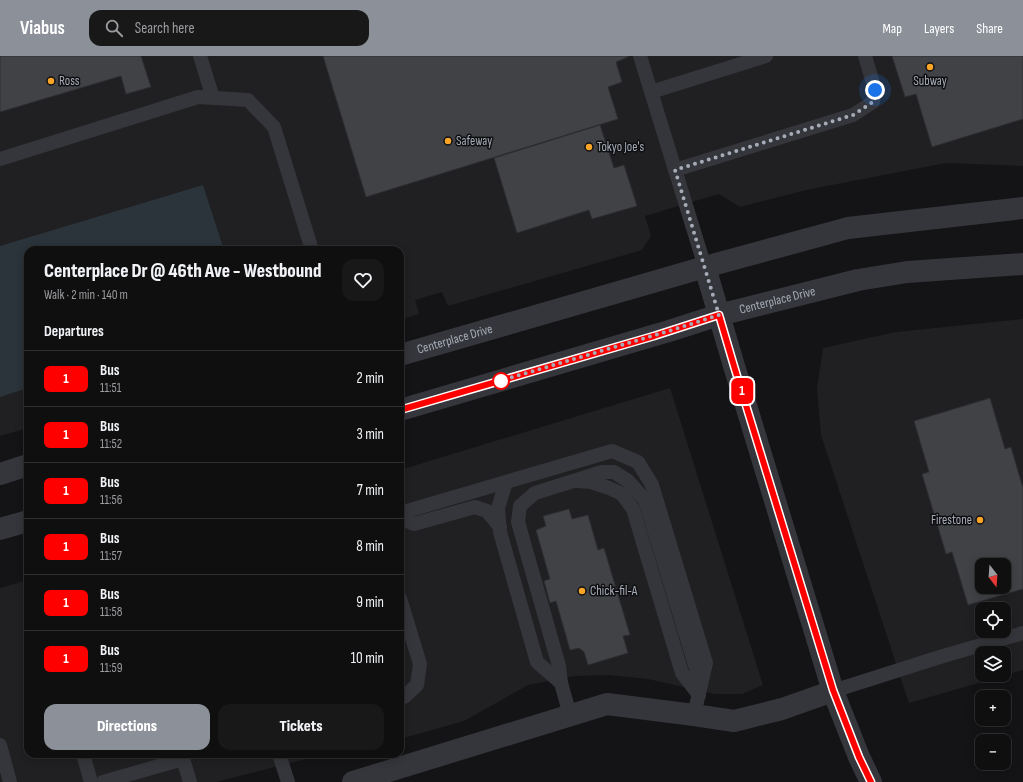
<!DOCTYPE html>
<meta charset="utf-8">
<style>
body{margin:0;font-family:"Sofia Sans Condensed",sans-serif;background:#181819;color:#f1f3f6;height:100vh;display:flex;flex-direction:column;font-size:15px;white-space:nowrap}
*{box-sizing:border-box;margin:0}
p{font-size:13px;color:#9b9c9f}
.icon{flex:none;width:22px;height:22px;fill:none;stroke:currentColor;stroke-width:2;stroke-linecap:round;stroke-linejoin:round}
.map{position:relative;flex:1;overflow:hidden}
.details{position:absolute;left:24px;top:190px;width:380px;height:512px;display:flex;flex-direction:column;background:#0f0f10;border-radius:12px;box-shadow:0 2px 10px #0003,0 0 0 1px #2f2f30}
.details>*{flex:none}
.badge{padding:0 8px;border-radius:6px;font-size:14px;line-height:26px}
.needle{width:26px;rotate:163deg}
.controls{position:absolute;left:975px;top:502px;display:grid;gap:8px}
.controls a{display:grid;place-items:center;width:36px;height:36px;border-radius:8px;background:#0f0f10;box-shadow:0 2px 10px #0003,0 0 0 1px #2f2f30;font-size:20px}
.you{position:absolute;width:20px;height:20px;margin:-10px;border:3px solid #fff;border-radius:50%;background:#1a73e8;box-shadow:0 0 0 6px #1a73e833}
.map>.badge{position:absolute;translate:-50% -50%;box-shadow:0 0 0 2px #fff}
h2{padding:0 20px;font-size:15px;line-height:36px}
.round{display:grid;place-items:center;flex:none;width:42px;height:42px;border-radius:12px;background:#181819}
.head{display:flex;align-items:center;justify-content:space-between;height:68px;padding:0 20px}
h1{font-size:19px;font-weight:800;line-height:30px}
.action{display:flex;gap:8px;margin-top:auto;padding:8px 20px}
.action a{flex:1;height:46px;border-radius:12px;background:#8c9099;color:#fff;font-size:16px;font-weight:800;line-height:46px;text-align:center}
.action a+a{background:#181819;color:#f1f3f6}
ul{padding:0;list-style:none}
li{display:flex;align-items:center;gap:12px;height:56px;padding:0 20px;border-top:1px solid #2f2f30}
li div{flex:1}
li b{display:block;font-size:15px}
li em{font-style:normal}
li .badge{min-width:44px;font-weight:700;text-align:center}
header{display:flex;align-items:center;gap:24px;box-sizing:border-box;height:56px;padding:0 20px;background:#8c9099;color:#fff}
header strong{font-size:19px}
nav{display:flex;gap:22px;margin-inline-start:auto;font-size:14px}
.search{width:280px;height:36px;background:#181819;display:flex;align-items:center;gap:10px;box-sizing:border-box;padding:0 14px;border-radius:12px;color:#9b9c9f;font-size:15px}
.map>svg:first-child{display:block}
</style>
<header>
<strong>Viabus</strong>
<div class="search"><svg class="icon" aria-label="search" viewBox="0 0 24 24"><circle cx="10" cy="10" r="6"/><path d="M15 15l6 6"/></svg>Search here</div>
<nav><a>Map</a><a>Layers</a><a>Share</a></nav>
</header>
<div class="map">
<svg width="1023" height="726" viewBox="0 0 1023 726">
<rect width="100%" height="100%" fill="#141416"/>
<g fill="#202023" fill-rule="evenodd">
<polygon points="0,0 1023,0 1023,110 946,107 806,134 740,151 719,138 645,160 651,180 642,194 448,250 442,236 415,244 419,258 400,264 400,194 28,194 28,372 0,380"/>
<path d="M1023,263V614L909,647L821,379L817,332L823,292L896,276ZM982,509H1004V531H982ZM982,553H1004V575H982ZM982,597H1004V619H982Z"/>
<polygon points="670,332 763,629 742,638 715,638 648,623 608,619 574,620 528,629 464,665 400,683 400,414"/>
<polygon points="28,524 28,698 345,698 341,699 314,701 216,726 0,726 0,532"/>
</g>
<polygon fill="#2a343a" points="203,129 224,194 28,194 28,332 0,341 0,190"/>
<g fill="#404246" stroke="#2e2e32" fill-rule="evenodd">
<polygon points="0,0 141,0 151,31 126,38 121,20 0,56"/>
<polygon points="323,0 628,0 628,1 616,6 622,26 608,31 618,63 366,141"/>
<polygon points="892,0 1023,0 1023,63 932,91 916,38 905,41"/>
<polygon points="600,69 614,112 624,109 637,150 592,163 589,154 517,177 494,102"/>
<path d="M990,342L1005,393L1011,391L1023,432V533L968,549L952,496L946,498L922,418L929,416L914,365ZM982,509H1004V531H982Z"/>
<polygon points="569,453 572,463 588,459 598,494 604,492 630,579 623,580 628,597 588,609 584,596 579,592 570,594 556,545 550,547 544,525 550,523 536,474 546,470 543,460"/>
</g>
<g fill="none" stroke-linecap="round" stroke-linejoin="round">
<g stroke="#35363b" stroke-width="14">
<polyline points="200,0 213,42"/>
<polyline points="640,0 705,211"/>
<polyline points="651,36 766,0"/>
<polyline points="0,103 198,41 248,44 274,71 312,194"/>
<polyline points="675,114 853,59 873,46 875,34 865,0"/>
<polyline points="578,425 591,426 609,432 622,438 633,453 682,617 699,639"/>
<polyline points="506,426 498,452 500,476 537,606 561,627 570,659"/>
<polyline points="400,457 612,395 638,406 652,429 706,607 694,659"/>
<polyline points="400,462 414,468 475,451 487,455 500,471"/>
<polyline points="400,542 420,608 417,629 404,641 400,642"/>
<polyline points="561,627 559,610 518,466 520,450 535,437 602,416 614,416 628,425 645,444 701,629"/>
<polyline points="833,635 943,600 1023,577"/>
<polyline points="0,689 10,726"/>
<polyline points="83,698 91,726"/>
<polyline points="279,698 288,726"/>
<polyline points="103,726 183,703 190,726"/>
</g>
<polyline stroke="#35363b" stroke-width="22" points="353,726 607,648 694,659 734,665 782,653 833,635"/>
<g stroke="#35363b" stroke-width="22">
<polyline points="705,211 734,310 833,635 859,701 871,726"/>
<path id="s1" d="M400,299L705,211L848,172L1023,152"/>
<path id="s2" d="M400,354L669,275L719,259L858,224L907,216L1023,208"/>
<polyline points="0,418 28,409"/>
<polyline points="0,473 28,465"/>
</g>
</g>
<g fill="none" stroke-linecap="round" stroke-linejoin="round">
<defs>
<polyline id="line" points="400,354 654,280 719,259 734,310 833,634 859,701 871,726"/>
</defs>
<use href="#line" stroke="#fff" stroke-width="9"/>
<use href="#line" stroke="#f00" stroke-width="6"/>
<polyline stroke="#a5acb7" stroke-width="4" stroke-dasharray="0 7.2" points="501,325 496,326 669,275 719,259 675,114 853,59 873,46 875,34"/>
</g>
<g fill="#faa528" stroke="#0f0f11" stroke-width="1.5">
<circle cx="930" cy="11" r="4"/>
<circle cx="51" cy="25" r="4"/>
<circle cx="448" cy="85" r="4"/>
<circle cx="589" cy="91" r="4"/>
<circle cx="980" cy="464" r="4"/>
<circle cx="582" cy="535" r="4"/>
</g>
<circle fill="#fff" stroke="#f00" stroke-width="2" cx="501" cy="325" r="8"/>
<g text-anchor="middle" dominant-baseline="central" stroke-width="3" stroke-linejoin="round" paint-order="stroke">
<g font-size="13" fill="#a5acb7" stroke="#0f0f11" text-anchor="start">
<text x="59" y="25">Ross</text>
<text x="930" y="25" text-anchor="middle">Subway</text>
<text x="456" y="85">Safeway</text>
<text x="597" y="91">Tokyo Joe's</text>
<text x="972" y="464" text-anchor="end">Firestone</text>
<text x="590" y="535">Chick-fil-A</text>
</g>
<g font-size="13" fill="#a5acb7" stroke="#0f0f11">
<text stroke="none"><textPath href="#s2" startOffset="393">Centerplace Drive</textPath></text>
<text stroke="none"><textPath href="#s1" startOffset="57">Centerplace Drive</textPath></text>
</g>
</g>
</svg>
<div class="controls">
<a><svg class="needle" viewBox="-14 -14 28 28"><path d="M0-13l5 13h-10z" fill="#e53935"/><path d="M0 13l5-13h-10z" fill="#9b9c9f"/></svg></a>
<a><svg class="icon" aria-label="locate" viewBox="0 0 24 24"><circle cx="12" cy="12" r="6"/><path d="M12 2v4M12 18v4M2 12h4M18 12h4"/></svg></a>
<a><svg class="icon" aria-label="layers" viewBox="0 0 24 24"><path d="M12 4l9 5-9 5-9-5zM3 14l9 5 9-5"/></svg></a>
<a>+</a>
<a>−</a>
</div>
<div class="you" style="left:875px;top:34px"></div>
<b class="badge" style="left:742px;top:335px;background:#f00;color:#fff">1</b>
<section class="details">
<div class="head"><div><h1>Centerplace Dr @ 46th Ave - Westbound</h1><p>Walk · 2 min · 140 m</p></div><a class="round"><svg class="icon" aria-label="heart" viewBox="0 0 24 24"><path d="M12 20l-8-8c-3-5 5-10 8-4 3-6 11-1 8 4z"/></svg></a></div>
<h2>Departures</h2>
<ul>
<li><span class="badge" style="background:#f00;color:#fff">1</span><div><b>Bus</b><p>11:51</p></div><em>2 min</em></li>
<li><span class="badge" style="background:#f00;color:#fff">1</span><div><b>Bus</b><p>11:52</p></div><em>3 min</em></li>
<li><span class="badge" style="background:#f00;color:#fff">1</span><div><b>Bus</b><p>11:56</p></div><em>7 min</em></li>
<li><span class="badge" style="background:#f00;color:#fff">1</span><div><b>Bus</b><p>11:57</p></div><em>8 min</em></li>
<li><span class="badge" style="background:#f00;color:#fff">1</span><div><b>Bus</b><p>11:58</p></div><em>9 min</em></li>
<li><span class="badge" style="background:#f00;color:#fff">1</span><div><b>Bus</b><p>11:59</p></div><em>10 min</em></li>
</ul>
<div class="action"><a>Directions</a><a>Tickets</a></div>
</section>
</div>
